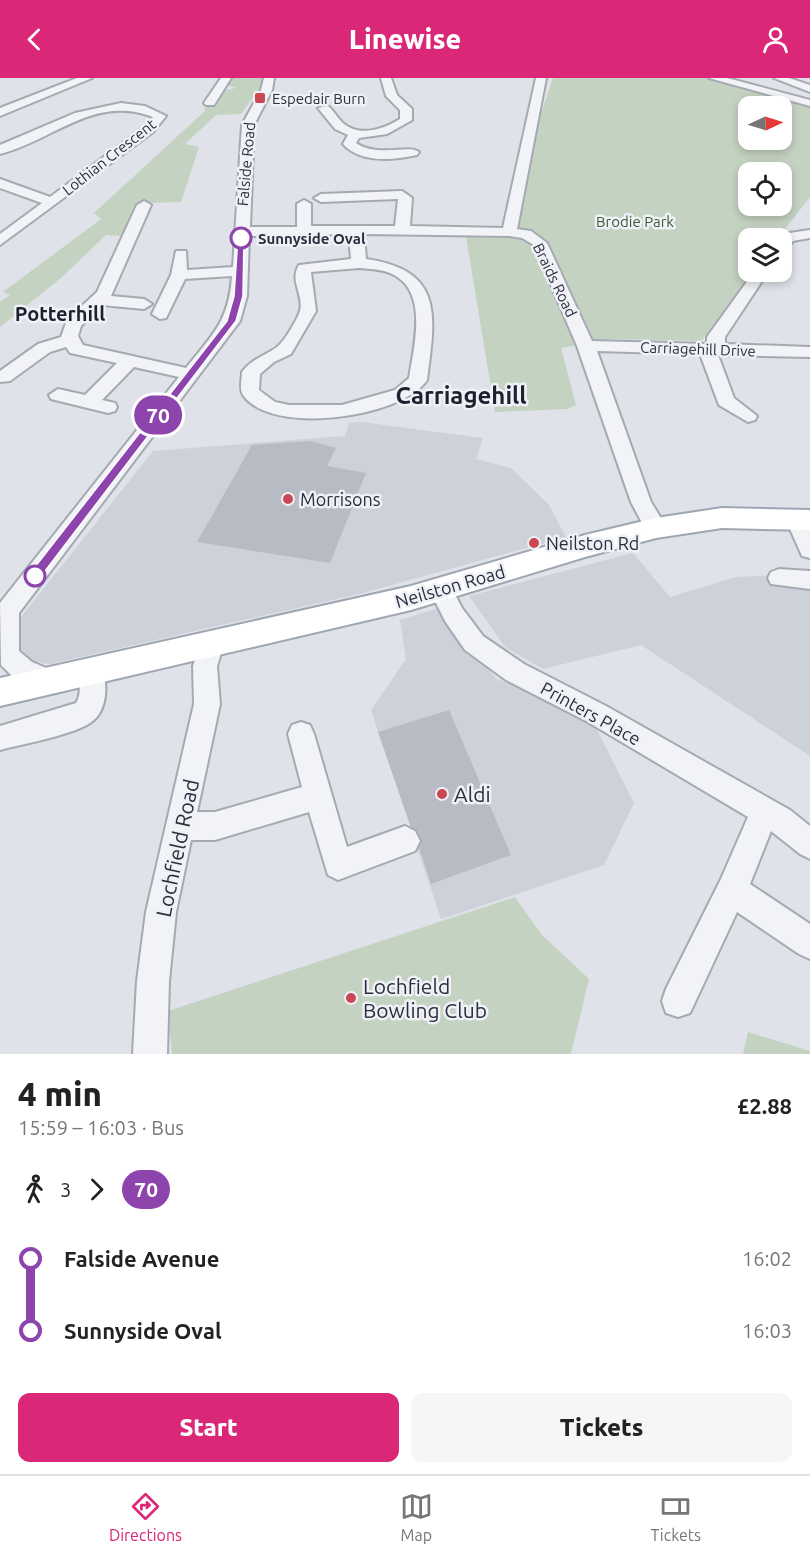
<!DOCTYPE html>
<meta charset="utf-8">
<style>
body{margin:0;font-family:Ubuntu,sans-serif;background:#f6f6f6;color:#222;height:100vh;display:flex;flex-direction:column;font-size:22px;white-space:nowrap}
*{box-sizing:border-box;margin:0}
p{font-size:20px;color:#767676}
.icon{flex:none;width:33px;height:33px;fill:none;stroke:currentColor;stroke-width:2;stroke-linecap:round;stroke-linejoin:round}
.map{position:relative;height:976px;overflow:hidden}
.sheet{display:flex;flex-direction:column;background:#fff;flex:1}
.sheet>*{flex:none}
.badge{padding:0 12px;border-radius:20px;font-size:21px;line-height:39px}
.needle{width:39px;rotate:86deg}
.controls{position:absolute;left:738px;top:18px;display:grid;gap:12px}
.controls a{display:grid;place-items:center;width:54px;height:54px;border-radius:12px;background:#fff;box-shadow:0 3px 9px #0003;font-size:30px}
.map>.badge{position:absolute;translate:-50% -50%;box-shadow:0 0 0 3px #fff}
.legs{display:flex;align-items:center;gap:9px;height:66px;padding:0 18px;font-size:20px}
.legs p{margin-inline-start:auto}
.overview{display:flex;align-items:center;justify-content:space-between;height:102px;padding:0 18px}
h1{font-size:33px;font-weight:800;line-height:45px}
.primary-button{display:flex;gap:12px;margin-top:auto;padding:12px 18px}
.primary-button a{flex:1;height:69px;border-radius:12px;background:#db2777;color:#fff;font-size:24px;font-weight:800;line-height:69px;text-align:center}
.primary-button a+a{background:#f6f6f6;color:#222}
ul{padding:0 18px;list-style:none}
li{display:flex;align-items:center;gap:21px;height:72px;font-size:22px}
li i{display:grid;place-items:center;width:9px;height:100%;margin:0 8px;background:currentColor}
li i::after{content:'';width:15px;height:15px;margin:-8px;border:4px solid;border-radius:50%;background:#fff}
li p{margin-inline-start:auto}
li:first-child i{background:linear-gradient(#0000 50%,currentColor 0)}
li:last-child i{background:linear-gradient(currentColor 50%,#0000 0)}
header{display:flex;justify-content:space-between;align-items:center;height:78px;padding:0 18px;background:#db2777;color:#fff;font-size:27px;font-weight:800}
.tabs{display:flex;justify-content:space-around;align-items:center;height:84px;border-top:2px solid #e0e0e0;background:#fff;font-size:16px;color:#767676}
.tabs a{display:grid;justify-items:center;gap:3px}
.tabs .on{color:#db2777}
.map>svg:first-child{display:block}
</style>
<header><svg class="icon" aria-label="back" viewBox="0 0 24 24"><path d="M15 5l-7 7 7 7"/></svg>Linewise<svg class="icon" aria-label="person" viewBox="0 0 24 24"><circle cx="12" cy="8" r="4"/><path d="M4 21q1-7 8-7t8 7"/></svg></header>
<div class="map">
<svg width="810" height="976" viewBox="0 0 810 976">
<rect width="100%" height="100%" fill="#dfe2e8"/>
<g fill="#cdd1da">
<polygon points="361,344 483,360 476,381 511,390 549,427 566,459 359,516 50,586 23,583 12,571 21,539 153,373 345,358 349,345"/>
<polygon points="633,475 670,519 736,499 810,496 810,678 641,567 543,591 505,569 469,518"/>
<polygon points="439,530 496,601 587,632 634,725 604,787 441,841 371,632 406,581 400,542"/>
</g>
<g fill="#c4d2c1" fill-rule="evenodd">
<polygon points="232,0 263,0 262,7 241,36 216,37 185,66 199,69 181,124 141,125 125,158 106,157 62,199 0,249 0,224 10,217 3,214 101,141 94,135 206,32 203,32 226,12 236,10 227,7"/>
<path d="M553,0H707L810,28V119L778,160H748V194H753L701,263L611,261L561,270L576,327L568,331L495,334L466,159L512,160L519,147L534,56ZM748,28H782V62H748ZM748,94H782V128H748Z"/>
<polygon points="515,819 541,856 589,901 571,976 172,976 168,933"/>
<polygon points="748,954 810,973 810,976 743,976"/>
</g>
<g fill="#b7bbc4">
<polygon points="311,363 336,370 327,388 366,395 330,485 197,464 252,367"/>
<polygon points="449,632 511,777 431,806 419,770 422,762 417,752 411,749 378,654"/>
</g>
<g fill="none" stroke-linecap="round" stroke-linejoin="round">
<defs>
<g id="minor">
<polygon points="77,0 92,0 0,38 0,30"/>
<polygon points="221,0 231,0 214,27 206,27 204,25"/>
<path d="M264,0H274L272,12L254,47L250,149H297V126L304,122L311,126V148H395L398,121L321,124L314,120L321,116L402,113L412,120L410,148L503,150L536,0H546L517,151L531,153L547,165L592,263L707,266V259L754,194H768L725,259V266L810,269V279L718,277L734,320L757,338L755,342L748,344L719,327L700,276L597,273L651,424L667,450L664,456L656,458L648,456L631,424L577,268L534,167L522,160L509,158L364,156L366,181C445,192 435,239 427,302C402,340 271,358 243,317C239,311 242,301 242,294C251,281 265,278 277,269C284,264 297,242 300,233C304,216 289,203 299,187L351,181L349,156L249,158L247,218L240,243L19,535V573L32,584L58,595L62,603L58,611L49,614L14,600L1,587L0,525L179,299L134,289L102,322L115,325L117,329L115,333L108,335L51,321L49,317L58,311L85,317L117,285L70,275L66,269L50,274L10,303L0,304V293L38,266L61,259L67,242L97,214L137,127L144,123L151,127L111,218L144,221L152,226L144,231L102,227L81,248L78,258L83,267L186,290C213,256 229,243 232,198L185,201L166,240L160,241L152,236L171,197L176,173H186L187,192L233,189L242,47L261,12ZM359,190C370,191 382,191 392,196C429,213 414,268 409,300L395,312L342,327H289L275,324L259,312L260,296L274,284L291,276L316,233L311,194Z"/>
<path d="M381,0H391L397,17L412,31V42L387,56L359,60L356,65C378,80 409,66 419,74L417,77C394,82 361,86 343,66L348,57L335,51L318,30L328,28C334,33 338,41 344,46C361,59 384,51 400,41V32L386,18Z"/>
<polygon points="709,0 727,0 810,22 810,28"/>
<polygon points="774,0 789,0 810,7 810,14"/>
<path d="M121,25L145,28L166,38L153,54L0,167V156L42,125L0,110V101L50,119L145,48L153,39C93,16 53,63 0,76V67L75,35Z"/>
<polygon points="810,152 810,160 793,163 787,170 782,171 782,160 779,160 783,156"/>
<polygon points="797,434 805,436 810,447 810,480 802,478 786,442 789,436"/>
<polygon points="779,491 810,493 810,511 771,506 768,500 771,494"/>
<polygon points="441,502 449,505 462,530 483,558 524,586 606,628 790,732 810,748 810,781 800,776 771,753 750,806 810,846 810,881 799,876 737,834 690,935 678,939 666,935 662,923 666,911 721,801 748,739 588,644 506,602 465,572 445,543 429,511 433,505"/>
<polygon points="212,556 221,559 224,566 217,588 220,626 197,734 215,734 302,709 288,656 292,647 301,644 310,647 314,656 347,769 405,748 415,753 420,763 415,773 338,802 328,797 309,734 215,762 191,762 176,834 169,903 167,976 133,976 137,903 146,834 194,626 193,588 203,559"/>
<path d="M91,581L100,584C108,602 109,633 90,645C72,657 23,666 0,672V648L76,625C84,613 76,598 82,584Z"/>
</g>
<polygon id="major" points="722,430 810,432 810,452 722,450 656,460 585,479 411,532 0,628 0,600 411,508 585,457 656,440"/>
</defs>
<use href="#minor" stroke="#a5a9b2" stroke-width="4"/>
<use href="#major" stroke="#9fa6b3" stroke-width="4"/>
<use href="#minor" fill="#f2f3f6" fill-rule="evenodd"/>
<use href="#major" fill="#fff" fill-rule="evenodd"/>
</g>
<polygon fill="#8e44ad" stroke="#fff" stroke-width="1.5" points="238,158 244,160 243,218 236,243 39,501 31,501 31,494 227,243 234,218"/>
<g fill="#c94854" stroke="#eff1f6" stroke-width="2">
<rect x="254" y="14" width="12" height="12" rx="3"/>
<circle cx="288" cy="421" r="6"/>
<circle cx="534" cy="465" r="6"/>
<circle cx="442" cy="716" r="6"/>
<circle cx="351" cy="920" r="6"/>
</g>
<g fill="#fff" stroke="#8e44ad" stroke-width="3">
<circle cx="241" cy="160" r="10"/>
<circle cx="35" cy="498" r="10"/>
</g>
<g text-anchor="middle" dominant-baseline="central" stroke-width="5" stroke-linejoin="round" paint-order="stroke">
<g font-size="15" fill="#292f3e" stroke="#eff1f6" text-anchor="start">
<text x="272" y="20">Espedair Burn</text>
</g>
<g font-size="15" fill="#292f3e" stroke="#eff1f6">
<text transform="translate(109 79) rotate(-38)">Lothian Crescent</text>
<text transform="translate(246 86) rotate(-85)">Falside Road</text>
<text transform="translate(555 202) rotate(64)">Braids Road</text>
<text transform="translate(698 271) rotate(2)">Carriagehill Drive</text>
</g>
<g font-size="15" fill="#3b5a36" stroke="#eff1f6">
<text x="635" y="143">Brodie Park</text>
</g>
<g font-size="15" font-weight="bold" fill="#292f3e" stroke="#eff1f6" text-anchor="start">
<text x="258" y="160">Sunnyside Oval</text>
</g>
<g font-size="18" fill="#292f3e" stroke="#eff1f6" text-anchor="start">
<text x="300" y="421">Morrisons</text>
<text x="546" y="465">Neilston Rd</text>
</g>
<g font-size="18" fill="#292f3e" stroke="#eff1f6">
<text transform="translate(450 508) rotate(-16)">Neilston Road</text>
<text transform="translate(591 635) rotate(29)">Printers Place</text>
</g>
<g font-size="20" font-weight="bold" fill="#1b212f" stroke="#eff1f6">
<text x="60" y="235">Potterhill</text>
</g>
<g font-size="21" fill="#292f3e" stroke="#eff1f6" text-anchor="start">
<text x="454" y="716">Aldi</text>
<text x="363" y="908">Lochfield<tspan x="363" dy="24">Bowling Club</tspan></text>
</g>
<g font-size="21" fill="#292f3e" stroke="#eff1f6">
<text transform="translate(177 770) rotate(-78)">Lochfield Road</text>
</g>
<g font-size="24" font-weight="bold" fill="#1b212f" stroke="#eff1f6">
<text x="461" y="317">Carriagehill</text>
</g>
</g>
</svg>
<div class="controls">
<a><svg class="needle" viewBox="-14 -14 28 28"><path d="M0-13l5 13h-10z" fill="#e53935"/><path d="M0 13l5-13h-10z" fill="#767676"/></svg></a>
<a><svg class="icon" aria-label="locate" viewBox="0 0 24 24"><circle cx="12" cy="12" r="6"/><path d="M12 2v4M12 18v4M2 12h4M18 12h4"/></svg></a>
<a><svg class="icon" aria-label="layers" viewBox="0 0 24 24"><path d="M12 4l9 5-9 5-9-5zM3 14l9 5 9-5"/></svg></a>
</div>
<b class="badge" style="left:158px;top:337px;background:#8e44ad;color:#fff">70</b>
</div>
<section class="sheet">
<div class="overview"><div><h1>4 min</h1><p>15:59 – 16:03 · Bus</p></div><b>£2.88</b></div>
<div class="legs"><svg class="icon" aria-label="walk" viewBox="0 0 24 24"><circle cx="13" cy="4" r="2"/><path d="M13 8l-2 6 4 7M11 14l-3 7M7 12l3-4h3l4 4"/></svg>3<svg class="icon" aria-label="forward" viewBox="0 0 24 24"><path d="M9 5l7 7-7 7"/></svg><b class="badge" style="background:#8e44ad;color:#fff">70</b></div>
<ul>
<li><i style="color:#8e44ad"></i><b>Falside Avenue</b><p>16:02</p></li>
<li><i style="color:#8e44ad"></i><b>Sunnyside Oval</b><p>16:03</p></li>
</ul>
<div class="primary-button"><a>Start</a><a>Tickets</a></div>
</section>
<nav class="tabs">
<a class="on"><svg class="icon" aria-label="directions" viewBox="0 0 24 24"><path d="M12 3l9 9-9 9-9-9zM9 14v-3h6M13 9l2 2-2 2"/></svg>Directions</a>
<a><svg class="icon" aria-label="map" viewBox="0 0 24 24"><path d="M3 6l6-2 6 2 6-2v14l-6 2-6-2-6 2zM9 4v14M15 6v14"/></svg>Map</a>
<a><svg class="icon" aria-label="tickets" viewBox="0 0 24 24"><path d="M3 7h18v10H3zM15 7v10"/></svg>Tickets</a>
</nav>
